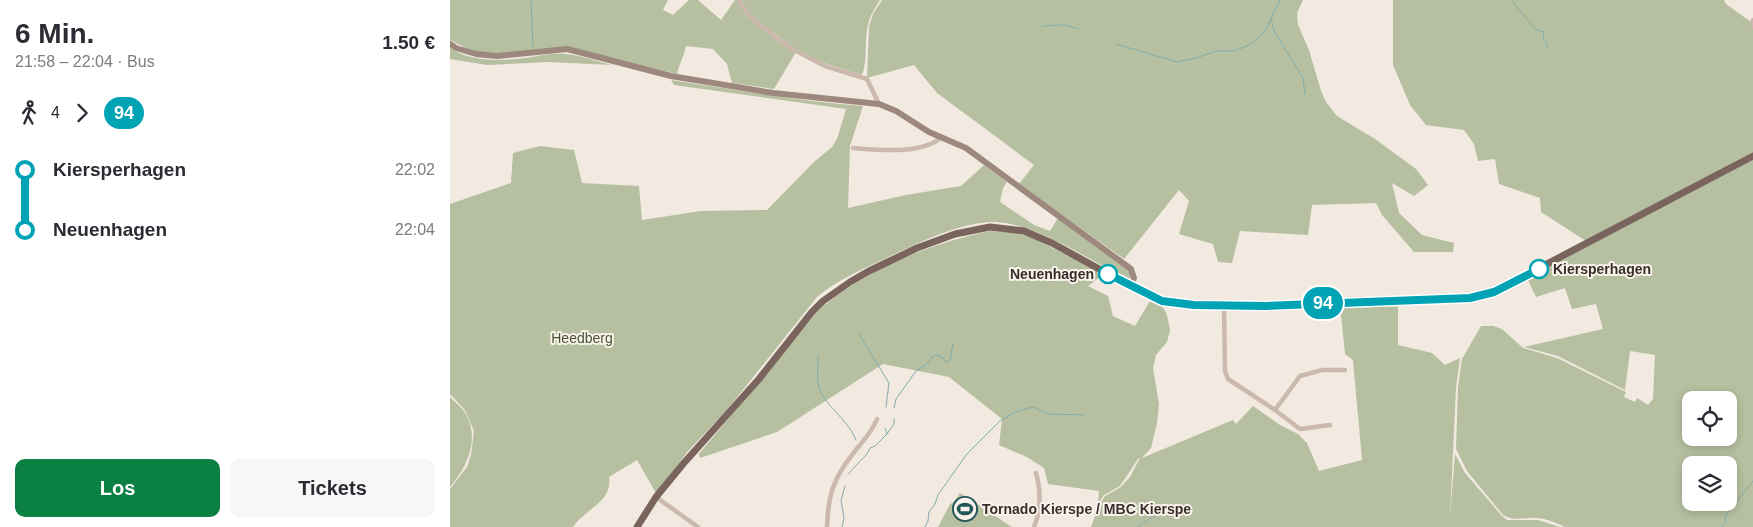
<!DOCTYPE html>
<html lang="de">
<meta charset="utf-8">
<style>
body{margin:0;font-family:Helvetica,sans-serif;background:#f7f7f7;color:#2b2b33;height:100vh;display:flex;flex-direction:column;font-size:19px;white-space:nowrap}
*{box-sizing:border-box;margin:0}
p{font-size:16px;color:#7c7c81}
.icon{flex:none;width:28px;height:28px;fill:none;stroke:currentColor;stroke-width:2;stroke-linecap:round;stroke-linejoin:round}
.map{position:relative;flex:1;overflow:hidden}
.side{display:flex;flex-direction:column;background:#fff;width:450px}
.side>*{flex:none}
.badge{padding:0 10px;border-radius:16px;font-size:18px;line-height:32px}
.buttons{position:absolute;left:1232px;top:391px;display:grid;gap:10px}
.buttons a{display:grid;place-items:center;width:55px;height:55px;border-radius:10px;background:#fff;box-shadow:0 2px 8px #0003;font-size:25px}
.map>.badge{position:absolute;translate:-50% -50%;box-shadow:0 0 0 2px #fff}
.legs{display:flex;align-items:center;gap:8px;height:55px;padding:0 15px;font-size:16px}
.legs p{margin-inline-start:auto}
.summary{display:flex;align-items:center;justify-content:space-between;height:85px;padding:0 15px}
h1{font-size:28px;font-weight:700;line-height:38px}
.button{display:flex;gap:10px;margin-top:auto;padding:10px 15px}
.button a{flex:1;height:58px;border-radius:10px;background:#0b8043;color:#fff;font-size:20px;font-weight:700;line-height:58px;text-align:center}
.button a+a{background:#f7f7f7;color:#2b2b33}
ul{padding:0 15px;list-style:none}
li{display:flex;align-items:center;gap:18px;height:60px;font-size:19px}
li i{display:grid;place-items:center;width:8px;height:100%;margin:0 6px;background:currentColor}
li i::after{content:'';width:12px;height:12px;margin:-6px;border:4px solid;border-radius:50%;background:#fff}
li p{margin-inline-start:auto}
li:first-child i{background:linear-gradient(#0000 50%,currentColor 0)}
li:last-child i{background:linear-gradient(currentColor 50%,#0000 0)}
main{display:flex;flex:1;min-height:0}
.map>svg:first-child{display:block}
</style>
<main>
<section class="side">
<div class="summary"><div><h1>6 Min.</h1><p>21:58 – 22:04 · Bus</p></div><b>1.50 €</b></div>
<div class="legs"><svg class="icon" aria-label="walk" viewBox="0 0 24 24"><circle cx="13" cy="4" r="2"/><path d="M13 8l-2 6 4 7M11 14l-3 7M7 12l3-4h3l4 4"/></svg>4<svg class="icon" aria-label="forward" viewBox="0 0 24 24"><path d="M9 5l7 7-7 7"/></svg><b class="badge" style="background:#00a3b4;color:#fff">94</b></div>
<ul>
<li><i style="color:#00a3b4"></i><b>Kiersperhagen</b><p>22:02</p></li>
<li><i style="color:#00a3b4"></i><b>Neuenhagen</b><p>22:04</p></li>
</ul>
<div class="button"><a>Los</a><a>Tickets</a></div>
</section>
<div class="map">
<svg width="1303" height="527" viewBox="0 0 1303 527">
<rect width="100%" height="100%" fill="#f2e9e0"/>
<g fill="#b6c0a0" fill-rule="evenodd">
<path d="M0,0H218L213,10L223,15L239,0H248L271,20L285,0H287L298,17L346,52L324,89L282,83L277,64L263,49L236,46C234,56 229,64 227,74L119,48L48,55L26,53L0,40Z"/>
<path d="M291,0H430C425,8 420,15 418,25C414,41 418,59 412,75L365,60L347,50L300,16Z"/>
<polygon points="432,0 853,0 847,13 848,25 859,50 871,91 876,102 887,116 925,139 966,169 978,185 964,196 942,183 949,213 972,235 1004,243 1003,252 964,252 932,215 926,203 862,205 858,235 790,231 782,263 768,262 763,244 729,234 739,201 729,190 674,259 569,184 584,165 487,93 464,65 417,78 419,27 423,14"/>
<polygon points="943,0 1274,0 1276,4 1301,22 1301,26 1303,28 1303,152 1136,241 1091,212 1090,198 1049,184 1045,159 1028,161 1024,144 1014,130 976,125 960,105 943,65"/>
<path d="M0,48C20,62 52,61 75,58C89,56 103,52 117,54C132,56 147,61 162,65L99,62L37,65L0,59Z"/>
<path d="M221,80C285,90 348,101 413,106L400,146L398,208L456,195L511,186L534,165L557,182L553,188L550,202L584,225L600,231L608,218L679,269L681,277L677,280C643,261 579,220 541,222C508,224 477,239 447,253C420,266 391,277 367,297L276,411L238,451L206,493L187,460L159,477C163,502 136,508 123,527H0V489L17,467L21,455L24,431L15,410L0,394V204L61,183L63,153L90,146L124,150L132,183L189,186L192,220L251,211L317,210L364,162L382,147L387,139L396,109L224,85Z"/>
<path d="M1303,160V527H1115C1107,523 1097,519 1088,518C1076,517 1064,522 1053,515L1017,471L1006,449L1008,387L1012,359L1031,326H1043L1052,329L1073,348L1107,358L1176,392L1174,397L1185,402L1187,398L1198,405L1203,399L1205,355L1180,351L1175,390L1108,356L1074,347L1153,329L1146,304L1122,309L1115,288L1086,297L1077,278ZM1241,400H1279V438H1241ZM1241,465H1279V502H1241Z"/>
<path d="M540,231L562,232L581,237L654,274L638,286L658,296L663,316L685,326L700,301L711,304L717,315L720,330L717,342L706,355L703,368L709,404L707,423L701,448L692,458L783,420L786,424L803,406L830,425L848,434L857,443L869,471L912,460L903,360L895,354L890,306L948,303V345L982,353L995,365L1010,358L1006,388L1000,517L1005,454L1015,473L1052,516L1057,520H1088L1110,527H641L649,505L655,496L671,487L680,477L690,458L688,459L670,486L654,495L648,504L649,491L598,484L594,468L577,457L549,445L552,419L499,377L433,364L327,432L250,458L249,454L368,311C415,269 479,244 540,231Z"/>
<path d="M0,397C4,401 10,406 14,411C31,437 18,466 0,487Z"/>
<polygon points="510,493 562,527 488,527 500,504 504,502"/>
</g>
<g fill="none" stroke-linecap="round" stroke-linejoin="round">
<g stroke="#80adad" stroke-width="1">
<polyline points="81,0 83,46"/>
<polyline points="1061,0 1085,29 1094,32 1093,40 1096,43 1098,48"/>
<polyline points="821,19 824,31 853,78 855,94"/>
<path d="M592,27C605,24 616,24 628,29"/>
<polyline points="666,44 727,62 749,57 766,51 785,51 801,44 815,31 830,0"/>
<polyline points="409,334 439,383 436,407"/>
<path d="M368,356C368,365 367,376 368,384C372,404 399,420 406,440"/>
<polyline points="444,408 446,399 466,371 476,365 482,357 487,355 493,358 496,362 500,360 503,344"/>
<polyline points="437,434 444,424 444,419"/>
<polyline points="398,474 417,454 420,448 425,446 437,434 435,428"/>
<polyline points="392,527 394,518 391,500 395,486"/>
<polyline points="475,527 478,521 479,512 485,504 488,495 516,455 550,421 565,412 583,407 598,414 634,415"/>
<polyline points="688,527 717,507"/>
<polyline points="1272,527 1276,522 1275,517 1277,513 1303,481"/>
</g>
<g stroke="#cab9ac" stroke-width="4.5">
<polyline points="289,0 299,16 329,40 346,51 375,66 417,79 429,104"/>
<polyline points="1303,20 1303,27"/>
<path d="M403,148C429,150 471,155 492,137"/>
<polyline points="774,306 775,371 778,379 825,410 850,376 872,370 895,370"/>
<polyline points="825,410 850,429 880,425"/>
<polyline points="206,497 248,527"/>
<path d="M377,527C378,494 384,477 405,451C413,441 422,432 427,419"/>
<path d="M584,527C591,511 591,490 586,473"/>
</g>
<polyline stroke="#9d887d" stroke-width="6" points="0,44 6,48 26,54 47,56 117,49 221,76 323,93 429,104 446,111 479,132 516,148 681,269 684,278 680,286"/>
<polyline stroke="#79655d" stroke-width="7" points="187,527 206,497 233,464 309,379 362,312 373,301 400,282 419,271 467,248 505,234 540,227 574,231 602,243 680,286 712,301 744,305 815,306 1020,298 1032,296 1053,287 1303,156"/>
</g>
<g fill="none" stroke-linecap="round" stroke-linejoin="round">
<defs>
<polyline id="line-1" points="658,274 712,301 744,305 815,306 1020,298 1044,292 1089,269"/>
</defs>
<use href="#line-1" stroke="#fff" stroke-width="11"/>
<use href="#line-1" stroke="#00a3b4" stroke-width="8"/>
</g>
<defs>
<symbol id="stadium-ring" viewBox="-11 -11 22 22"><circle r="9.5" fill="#f9f3ec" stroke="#225658" stroke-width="1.5"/><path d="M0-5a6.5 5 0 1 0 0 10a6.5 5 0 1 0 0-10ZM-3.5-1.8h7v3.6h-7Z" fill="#225658"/></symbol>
</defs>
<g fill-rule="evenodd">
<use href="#stadium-ring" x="501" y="495" width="28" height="28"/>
</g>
<g fill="#fff" stroke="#00a3b4" stroke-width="2.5">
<circle cx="1089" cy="269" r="9"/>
<circle cx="658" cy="274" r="9"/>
</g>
<g text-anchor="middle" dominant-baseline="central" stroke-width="4" stroke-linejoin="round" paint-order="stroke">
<g font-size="14" font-weight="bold" fill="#382e2b" stroke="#f9f3ec" text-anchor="start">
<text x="1103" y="269">Kiersperhagen</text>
<text x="644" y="274" text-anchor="end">Neuenhagen</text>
</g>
<g font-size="14" fill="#485530" stroke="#f9f3ec">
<text x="132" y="338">Heedberg</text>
</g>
<g font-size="14" font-weight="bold" fill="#382e2b" stroke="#f9f3ec" text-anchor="start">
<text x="532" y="509">Tornado Kierspe / MBC Kierspe</text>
</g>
</g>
</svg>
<div class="buttons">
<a><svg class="icon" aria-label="locate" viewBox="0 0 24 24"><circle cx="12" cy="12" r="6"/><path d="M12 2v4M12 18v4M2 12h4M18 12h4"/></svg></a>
<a><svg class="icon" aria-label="layers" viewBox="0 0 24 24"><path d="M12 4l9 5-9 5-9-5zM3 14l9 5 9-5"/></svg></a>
</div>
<b class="badge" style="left:873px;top:303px;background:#00a3b4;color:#fff">94</b>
</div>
</main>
